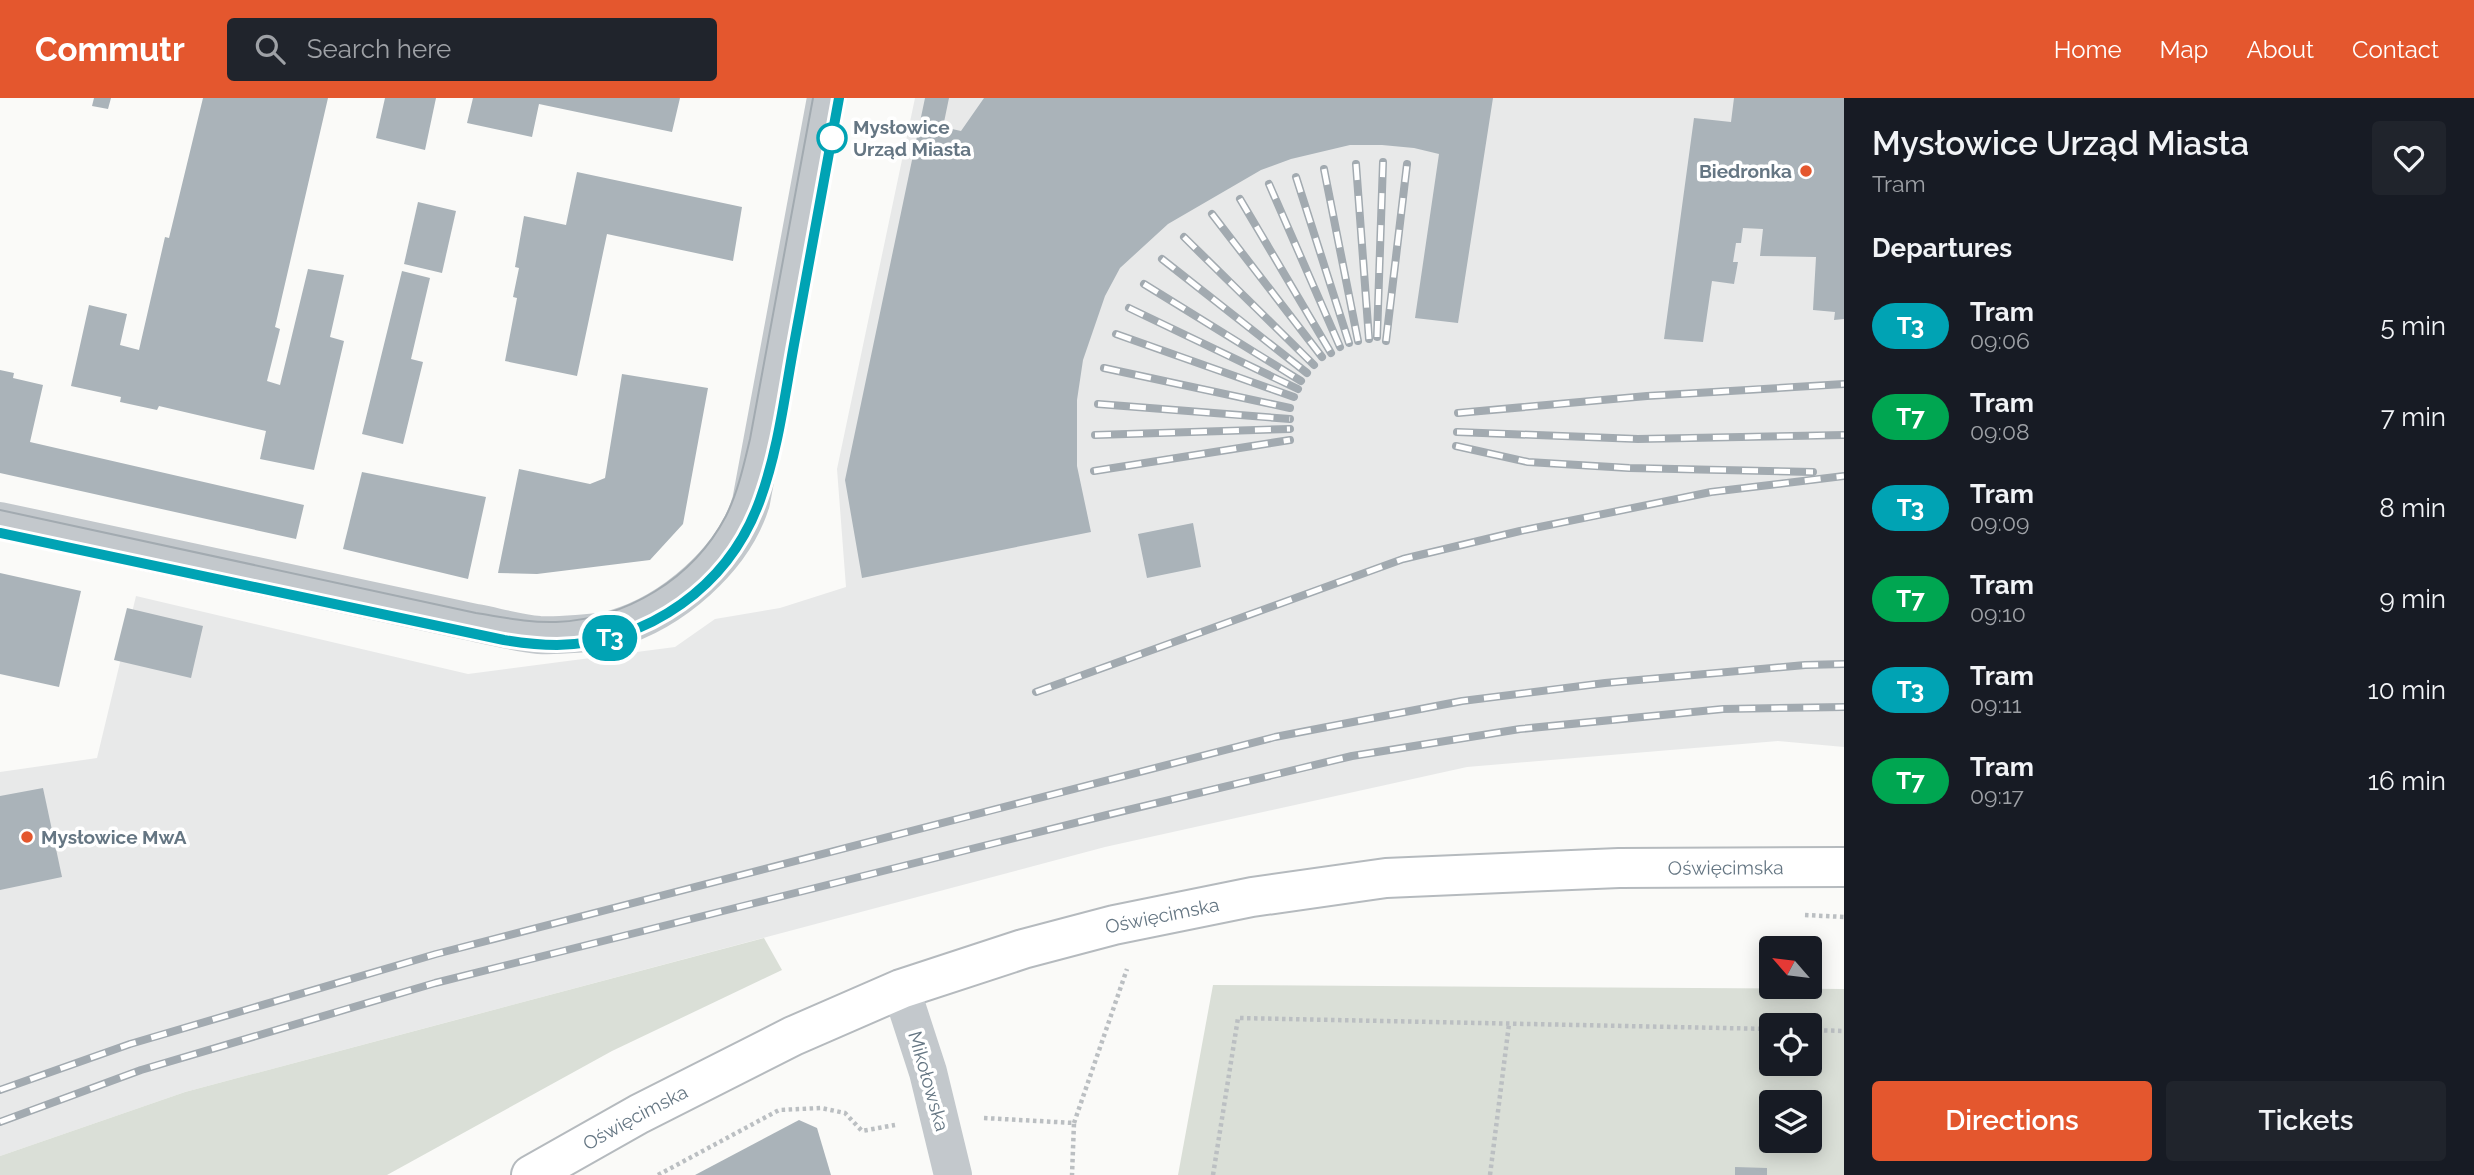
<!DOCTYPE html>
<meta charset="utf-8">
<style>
body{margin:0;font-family:Raleway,sans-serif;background:#20242c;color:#f1f3f6;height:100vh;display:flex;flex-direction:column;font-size:26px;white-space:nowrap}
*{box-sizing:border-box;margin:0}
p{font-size:23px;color:#9ea1a6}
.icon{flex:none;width:38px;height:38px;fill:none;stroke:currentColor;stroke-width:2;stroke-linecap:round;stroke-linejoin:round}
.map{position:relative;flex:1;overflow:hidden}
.drawer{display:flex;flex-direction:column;background:#171b24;width:630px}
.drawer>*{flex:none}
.badge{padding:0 14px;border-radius:23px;font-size:24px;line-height:46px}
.needle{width:46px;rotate:298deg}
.buttons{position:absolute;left:1759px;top:838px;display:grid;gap:14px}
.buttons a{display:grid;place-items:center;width:63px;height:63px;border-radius:7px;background:#171b24;box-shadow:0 4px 18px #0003;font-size:35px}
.map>.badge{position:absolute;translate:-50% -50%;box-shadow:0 0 0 4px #fff}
h2{padding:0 28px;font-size:26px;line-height:63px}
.round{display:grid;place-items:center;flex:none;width:74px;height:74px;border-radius:7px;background:#20242c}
.headline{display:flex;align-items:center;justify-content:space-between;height:119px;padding:0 28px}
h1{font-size:33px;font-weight:600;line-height:52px}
.cta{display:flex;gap:14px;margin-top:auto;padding:14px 28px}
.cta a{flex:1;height:80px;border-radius:7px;background:#e4572e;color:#fff;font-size:28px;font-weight:600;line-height:80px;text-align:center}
.cta a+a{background:#20242c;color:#f1f3f6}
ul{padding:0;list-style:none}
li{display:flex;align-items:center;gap:21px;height:91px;padding:0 28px}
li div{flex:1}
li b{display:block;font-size:26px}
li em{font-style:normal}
li .badge{min-width:77px;font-weight:700;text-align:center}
header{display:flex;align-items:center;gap:42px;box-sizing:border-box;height:98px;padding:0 35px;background:#e4572e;color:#fff}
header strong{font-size:33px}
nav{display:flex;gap:38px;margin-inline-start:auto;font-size:24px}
.search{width:490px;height:63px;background:#20242c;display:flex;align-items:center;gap:18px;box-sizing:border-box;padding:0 24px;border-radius:7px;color:#9ea1a6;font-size:26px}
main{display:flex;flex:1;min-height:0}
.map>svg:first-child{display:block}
</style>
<header>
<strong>Commutr</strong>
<div class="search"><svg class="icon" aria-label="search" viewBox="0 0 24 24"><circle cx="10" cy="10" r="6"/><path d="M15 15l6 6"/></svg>Search here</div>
<nav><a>Home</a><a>Map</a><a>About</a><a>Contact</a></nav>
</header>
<main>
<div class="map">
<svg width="1844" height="1077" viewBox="0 0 1844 1077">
<rect width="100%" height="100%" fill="#fafaf8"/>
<polygon fill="#e8e9e9" points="915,0 1844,0 1844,649 1778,643 1467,669 1105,749 185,994 0,1058 0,674 97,660 136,498 468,576 675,549 715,521 780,510 846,489 837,371"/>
<g fill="#dadfd7" fill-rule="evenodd">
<polygon points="764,840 782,872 612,953 387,1077 0,1077 0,1058 185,994"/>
<path d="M1213,887L1844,891V1077H1178ZM1771,928H1810V966H1771ZM1771,1004H1810V1043H1771Z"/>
</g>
<g fill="#aab3b9">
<polygon points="94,0 111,0 108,11 92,8"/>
<polygon points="203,0 328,0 275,229 280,231 267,283 280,287 308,171 344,177 330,239 344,243 314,372 260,361 266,333 159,308 157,312 120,304 121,299 71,288 89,207 127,216 120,247 139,252 165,139 169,140"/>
<polygon points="385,0 436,0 425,52 376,40"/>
<polygon points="473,0 680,0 672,34 539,6 532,39 467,25"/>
<polygon points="925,0 949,0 943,29 961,33 984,0 1493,0 1458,225 1415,220 1439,56 1414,50 1382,47 1350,47 1291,61 1261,72 1168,126 1120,170 1105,198 1083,262 1077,302 1077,368 1091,434 862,480 845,382"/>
<polygon points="1734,0 1844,0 1844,221 1834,222 1835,214 1813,212 1816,159 1760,158 1763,131 1743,130 1741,145 1736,145 1733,164 1738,164 1734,186 1712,183 1703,244 1664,241 1694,20 1731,24"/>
<polygon points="577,74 742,109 733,163 607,136 577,278 505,263 517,200 513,199 519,170 515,169 524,118 566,127"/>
<polygon points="418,104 456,113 442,175 404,166"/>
<polygon points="402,173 430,180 411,261 423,264 403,346 362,336"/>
<polygon points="0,272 14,275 13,280 43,287 30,344 304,407 296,441 0,375"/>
<polygon points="622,276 708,290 683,426 650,462 537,476 498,475 519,371 590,386 605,380"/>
<polygon points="362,374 486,399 468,481 343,451"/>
<polygon points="1193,425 1201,469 1147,480 1138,436"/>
<polygon points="0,475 81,493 59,589 0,576"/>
<polygon points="127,510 203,528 191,580 114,562"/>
<polygon points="43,690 62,779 0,792 0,698"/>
<polygon points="799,1022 817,1030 831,1077 695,1077"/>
<polygon points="1735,1069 1767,1070 1767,1077 1735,1077"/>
</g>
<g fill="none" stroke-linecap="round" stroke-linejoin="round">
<defs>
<g id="major">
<path id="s1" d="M531,1077L639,1016L793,938L901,891L1023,851L1114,827L1252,799L1386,780L1619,770L1844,769"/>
</g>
</defs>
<use href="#major" stroke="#b5babe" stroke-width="42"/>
<g stroke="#bbbfc2" stroke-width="4.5" stroke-dasharray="3.5 3.5" stroke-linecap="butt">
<polyline points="1805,817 1844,819"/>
<polyline points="1810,932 1844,933"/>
<polyline points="984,1020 1074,1025 1072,1077"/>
<polyline points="1074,1025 1127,871"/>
<polyline points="658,1077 779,1012 821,1010 845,1015 862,1033 895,1027"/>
<polyline points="1213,1077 1238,920 1771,931"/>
<polyline points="1490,1077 1509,926"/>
</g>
<g stroke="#c3c8cc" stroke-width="38">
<path d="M0,423L476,525C497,529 518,535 539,537C554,538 600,535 614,531C672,514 733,462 751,404L826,0"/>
<polyline points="901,891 928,974 953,1077"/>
</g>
<use href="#major" stroke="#fff" stroke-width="38"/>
<g stroke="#a2aab0" stroke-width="2">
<path d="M0,412L476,515C502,519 529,525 556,524C626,521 693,481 726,418C738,394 744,366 750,341L813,0"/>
<path d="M0,435L504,542C527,545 550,548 573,546C658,538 731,482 760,402C779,350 785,294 795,241C810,160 824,80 839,0"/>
</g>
<defs>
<g id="rail">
<polyline points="1356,66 1369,241"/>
<polyline points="1324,71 1358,243"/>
<polyline points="1296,79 1349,245"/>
<polyline points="1269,86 1340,249"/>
<polyline points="1240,101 1331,255"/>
<polyline points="1212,116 1322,259"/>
<polyline points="1184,139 1314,267"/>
<polyline points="1162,161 1307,275"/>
<polyline points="1144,186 1301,283"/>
<polyline points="1129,210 1298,291"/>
<polyline points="1116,236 1294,299"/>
<polyline points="1377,239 1383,64"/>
<polyline points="1386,243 1407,66"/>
<polyline points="1104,270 1290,310"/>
<polyline points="1098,306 1290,321"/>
<polyline points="1458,315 1647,298 1844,286"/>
<polyline points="1457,334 1638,341 1844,337"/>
<polyline points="1095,337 1290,331"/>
<polyline points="1456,348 1528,364 1629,370 1813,374"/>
<polyline points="1094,373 1290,342"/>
<polyline points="1036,594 1403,461 1520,433 1711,394 1844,378"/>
<polyline points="0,992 130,946 436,856 1275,639 1462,603 1605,585 1805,567 1844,566"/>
<polyline points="0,1024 141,972 435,885 1107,717 1352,658 1520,631 1723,611 1844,609"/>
</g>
</defs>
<use href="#rail" stroke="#a2aab0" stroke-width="8"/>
<use href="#rail" stroke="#fff" stroke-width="5" stroke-dasharray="16" stroke-linecap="butt"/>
</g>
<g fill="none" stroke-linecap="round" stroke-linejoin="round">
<defs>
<path id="line" d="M0,435L504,542C522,545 540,547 557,547C649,545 729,488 760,402C779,350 785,294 795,241C810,160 825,80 839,0"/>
</defs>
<use href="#line" stroke="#fff" stroke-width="16"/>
<use href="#line" stroke="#00a3b4" stroke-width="10"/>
</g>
<circle fill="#fff" stroke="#00a3b4" stroke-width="3.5" cx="832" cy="40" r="14"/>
<g fill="#e4572e" stroke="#fff" stroke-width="2.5">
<circle cx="1806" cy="73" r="7"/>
<circle cx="27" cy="739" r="7"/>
</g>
<g text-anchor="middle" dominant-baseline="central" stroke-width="7" stroke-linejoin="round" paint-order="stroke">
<g font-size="19" font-weight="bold" fill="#657683" stroke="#fff" text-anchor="start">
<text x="853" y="29">Mysłowice<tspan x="853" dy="22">Urząd Miasta</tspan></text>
</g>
<g font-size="19" font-weight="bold" fill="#657683" stroke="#fff" text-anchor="end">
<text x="1792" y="73">Biedronka</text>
<text x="41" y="739" text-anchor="start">Mysłowice MwA</text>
</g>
<g font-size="19" fill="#657683" stroke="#fff">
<text stroke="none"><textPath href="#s1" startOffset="1253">Oświęcimska</textPath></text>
<text stroke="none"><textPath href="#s1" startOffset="686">Oświęcimska</textPath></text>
<text transform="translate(929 983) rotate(74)">Mikołowska</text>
<text stroke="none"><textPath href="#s1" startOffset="119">Oświęcimska</textPath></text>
</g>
</g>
</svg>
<div class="buttons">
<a><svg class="needle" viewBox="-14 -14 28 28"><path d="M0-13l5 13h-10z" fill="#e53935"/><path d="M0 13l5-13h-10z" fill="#9ea1a6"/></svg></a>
<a><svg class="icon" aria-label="locate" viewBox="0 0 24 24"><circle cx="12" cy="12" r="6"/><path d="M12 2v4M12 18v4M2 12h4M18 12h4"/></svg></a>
<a><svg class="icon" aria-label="layers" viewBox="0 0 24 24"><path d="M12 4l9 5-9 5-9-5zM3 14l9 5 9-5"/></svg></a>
</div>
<b class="badge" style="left:610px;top:540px;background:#00a3b4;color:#fff">T3</b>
</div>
<section class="drawer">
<div class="headline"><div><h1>Mysłowice Urząd Miasta</h1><p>Tram</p></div><a class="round"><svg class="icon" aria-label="heart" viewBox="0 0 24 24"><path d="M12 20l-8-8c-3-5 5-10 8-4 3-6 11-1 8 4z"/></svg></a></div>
<h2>Departures</h2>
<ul>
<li><span class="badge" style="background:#00a3b4;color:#fff">T3</span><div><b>Tram</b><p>09:06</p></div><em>5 min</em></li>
<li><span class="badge" style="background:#00a651;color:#fff">T7</span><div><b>Tram</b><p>09:08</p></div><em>7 min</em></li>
<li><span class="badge" style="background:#00a3b4;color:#fff">T3</span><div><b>Tram</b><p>09:09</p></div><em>8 min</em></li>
<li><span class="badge" style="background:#00a651;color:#fff">T7</span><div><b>Tram</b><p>09:10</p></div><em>9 min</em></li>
<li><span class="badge" style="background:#00a3b4;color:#fff">T3</span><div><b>Tram</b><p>09:11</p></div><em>10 min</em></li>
<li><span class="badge" style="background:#00a651;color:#fff">T7</span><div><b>Tram</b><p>09:17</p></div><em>16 min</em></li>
</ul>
<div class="cta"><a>Directions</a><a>Tickets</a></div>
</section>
</main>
